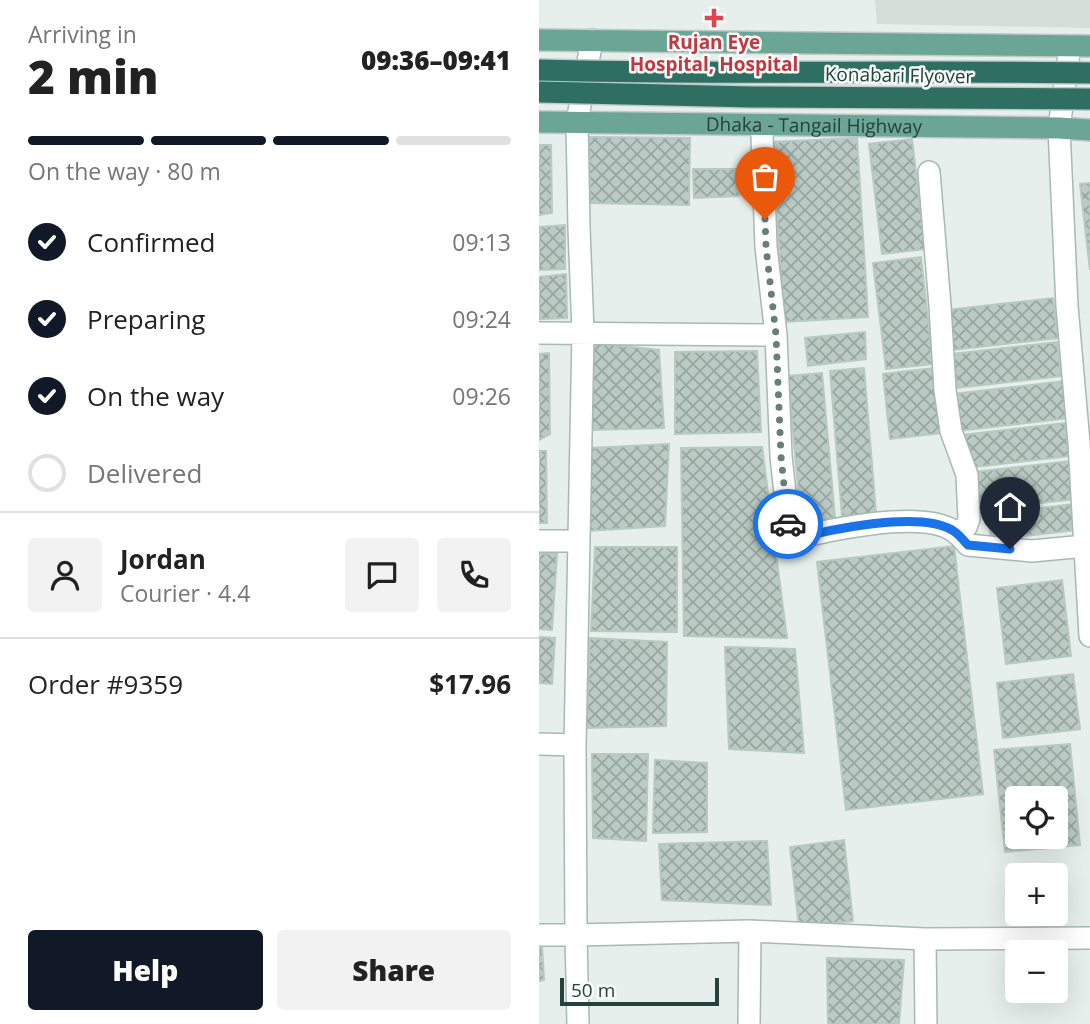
<!DOCTYPE html>
<html lang="en">
<head>
<meta charset="utf-8">
<style>
  :root { --surface:#fff; --page:#f2f2f2; --text:#222; --muted:#767676; --line:#e0e0e0; --accent:#111827 }
  body { margin:0; font-family:"Open Sans",sans-serif; background:var(--page); color:var(--text); height:100vh; display:flex; flex-direction:column; font-size:26px; white-space:nowrap }
  * { box-sizing:border-box; margin:0 }
  p { font-size:23px; color:var(--muted) }
  .icon { flex:none; width:38px; height:38px; fill:none; stroke:currentColor; stroke-width:2; stroke-linecap:round; stroke-linejoin:round }
  .map { position:relative; flex:1; overflow:hidden }
  .drawer { display:flex; flex-direction:column; background:var(--surface); width:539px }
  .drawer>* { flex:none }
  .buttons { position:absolute; left:466px; top:786px; display:grid; gap:14px }
  .buttons a { display:grid; place-items:center; width:63px; height:63px; border-radius:7px; background:var(--surface); box-shadow:0 7px 28px #0002; font-size:35px }
  .scale { position:absolute; left:21px; bottom:18px; width:159px; box-sizing:border-box; padding-left:7px; border:4px solid #24423a; border-top:0; font-size:19px; line-height:24px; white-space:nowrap; color:#24423a; -webkit-text-stroke:5px #f7fbf9; paint-order:stroke }
  .pin { position:absolute; display:grid; place-items:center; width:60px; height:60px; color:#fff; margin:-72px -30px; border-radius:50% 50% 50% 0; rotate:-45deg; box-shadow:0 0 7px #0007 }
  .pin .icon { rotate:45deg }
  .courier { position:absolute; display:grid; place-items:center; width:70px; height:70px; margin:-35px; border:5px solid #1a73e8; border-radius:50%; background:#fff; color:#222; box-shadow:0 2px 9px #0007 }
  .summary em { font-style:normal; font-weight:800 }
  .summary div { display:flex; flex-direction:column-reverse }
  .summary { display:flex; align-items:center; justify-content:space-between; height:119px; padding:0 28px }
  h1 { font-size:46px; font-weight:800; line-height:52px }
  .bar { display:grid; grid-template-columns:repeat(4,1fr); gap:10px 7px; align-content:center; height:84px; padding:0 28px }
  .bar i { height:9px; border-radius:5px; background:var(--line) }
  .bar .current { background:var(--accent) }
  .bar p { grid-column:span 4 }
  .line { display:flex; align-items:center; gap:18px; padding:0 28px; border-top:2px solid var(--line) }
  .line div { flex:1 }
  .round { display:grid; place-items:center; flex:none; width:74px; height:74px; border-radius:7px; background:var(--page) }
  ol { padding:0 28px; list-style:none }
  li { display:flex; align-items:center; gap:21px; height:77px }
  li p { margin-inline-start:auto }
  li .icon { padding:7px; border-radius:50%; background:var(--accent); color:#fff; stroke-width:4 }
  li:last-child { color:var(--muted) }
  li i { width:38px; height:38px; border:4px solid var(--line); border-radius:50% }
  .button { display:flex; gap:14px; margin-top:auto; padding:14px 28px }
  .button a { flex:1; height:80px; border-radius:7px; background:var(--accent); color:#fff; font-size:28px; font-weight:800; line-height:80px; text-align:center }
  .button a+a { background:var(--page); color:var(--text) }
  main { display:flex; flex:1; min-height:0 }
  .map>svg:first-child { display:block }
</style>
</head>
<body>
<main>
<section class="drawer">
<div class="summary"><div><h1>2 min</h1><p>Arriving in</p></div><em>09:36–09:41</em></div>
<div class="bar"><i class="current"></i><i class="current"></i><i class="current"></i><i></i><p>On the way · 80 m</p></div>
<ol>
<li><svg class="icon" aria-label="check" viewBox="0 0 24 24"><path d="M5 12l5 5 9-10"/></svg>Confirmed<p>09:13</p></li>
<li><svg class="icon" aria-label="check" viewBox="0 0 24 24"><path d="M5 12l5 5 9-10"/></svg>Preparing<p>09:24</p></li>
<li><svg class="icon" aria-label="check" viewBox="0 0 24 24"><path d="M5 12l5 5 9-10"/></svg>On the way<p>09:26</p></li>
<li><i></i>Delivered</li>
</ol>
<div class="line" style="height:126px"><a class="round"><svg class="icon" aria-label="person" viewBox="0 0 24 24"><circle cx="12" cy="8" r="4"/><path d="M4 21q1-7 8-7t8 7"/></svg></a><div><b>Jordan</b><p>Courier · 4.4</p></div><a class="round"><svg class="icon" aria-label="chat" viewBox="0 0 24 24"><path d="M4 5h16v11H9l-5 4z"/></svg></a><a class="round"><svg class="icon" aria-label="phone" viewBox="0 0 24 24"><path d="M5 4h4l2 5-3 2q2 4 5 5l2-3 5 2v4C11 20 4 13 5 4z"/></svg></a></div>
<div class="line" style="height:91px"><div>Order #9359</div><b>$17.96</b></div>
<div class="button"><a>Help</a><a>Share</a></div>
</section>
<div class="map">
<svg width="551" height="1024" viewBox="0 0 551 1024">
  <defs>
    <pattern id="building-cross-hatch" width="8" height="8" patternUnits="userSpaceOnUse" patternTransform="scale(1.75)"><rect width="8" height="8" fill="#bbcac4"/><path d="M0 0l8 8M0 8l8-8" fill="none" stroke="#98a6a0"/></pattern>
  </defs>
  <rect width="100%" height="100%" fill="#e6efeb"/>
  <path fill="#d4dfda" d="M336,0H551V28L338,24Z"/>
  <path fill="url(#building-cross-hatch)" stroke="#b8c9c2" stroke-width="2" fill-rule="evenodd" d="M50,137L151,138L150,205L51,203Z
    M318,138L329,317L245,322L233,142Z
    M373,139L386,249L343,254L330,144Z
    M0,145H12L13,213L0,215Z
    M154,169H197L200,196L155,198Z
    M551,183V270L541,184Z
    M26,225V269L0,270V227Z
    M382,257L394,364L347,369L334,263Z
    M27,274L28,318L0,319V277Z
    M514,298L519,338L414,350L409,310Z
    M326,332L327,359L269,366L266,338Z
    M518,342L522,376L418,388L414,354Z
    M55,343L120,350L125,428L51,430Z
    M218,351L222,432L136,434V352Z
    M10,353L11,434L0,440V354Z
    M325,368L337,513L303,516L291,371Z
    M395,368L403,433L351,439L344,374Z
    M283,373L296,518L262,521L249,376Z
    M525,381L529,418L419,431L415,394Z
    M526,423L530,456L428,468L424,435Z
    M130,444L126,526L48,531L51,448Z
    M223,447L248,638L145,636L142,448Z
    M0,451H7L8,523H0Z
    M531,461L536,499L441,510L436,472Z
    M534,504L537,530L452,540L449,514Z
    M415,546L444,794L307,810L278,562Z
    M56,547H138V632L52,631Z
    M0,553L18,554L13,630L0,629Z
    M523,580L532,656L467,664L458,588Z
    M0,637L16,638L13,684L0,683Z
    M51,638L128,642L127,726L47,728Z
    M186,647L256,649L265,753L190,749Z
    M534,674L541,729L464,738L458,683Z
    M531,744L541,845L466,852L455,750ZM478,798H516V836H478Z
    M53,754H109L107,841L54,838Z
    M116,760L168,763V832L114,833Z
    M305,840L314,921L260,927L251,847Z
    M228,841L232,905L123,900L120,844Z
    M0,945H3L5,980L0,981Z
    M288,958L365,960L360,1024H289Z"/>
  <g fill="none" stroke-linecap="round" stroke-linejoin="round">
    <defs>
      <path id="minor" d="M53,40L38,122L40,228L44,332L36,745L37,935L211,931L386,939L551,938
        M531,46L520,128L528,306L540,443L551,636
        M223,136L227,247L237,335L242,456L251,540C288,530 380,510 413,530C419,533 424,540 429,545L493,551L546,546
        M390,172L401,306L406,390L412,431L428,475L430,519L427,527L417,533
        M0,333L237,335
        M0,541H40
        M0,744L36,745
        M0,935H37L39,1024
        M386,939L387,1024
        M210,1024L211,931"/>
      <g id="major">
        <path d="M0,40L551,46"/>
        <path id="s1" d="M0,122L520,128L551,130"/>
      </g>
    </defs>
    <use href="#minor" stroke="#a8b8b2" stroke-width="24"/>
    <use href="#major" stroke="#c2cac8" stroke-width="24"/>
    <use href="#minor" stroke="#fff" stroke-width="21"/>
    <use href="#major" stroke="#6aa596" stroke-width="21"/>
    <defs>
      <path id="highway-bridge" d="M0,70C184,75 367,70 551,73
        M0,92L213,97L551,99"/>
    </defs>
    <use href="#highway-bridge" stroke="#c2cac8" stroke-width="24" stroke-linecap="butt"/>
    <use href="#highway-bridge" stroke="#2f6f62" stroke-width="21"/>
  </g>
  <g fill="none" stroke-linecap="round" stroke-linejoin="round">
    <path stroke="#687f78" stroke-width="7" stroke-dasharray="0 12.6" d="M226,219L227,247L237,335L242,456L249,524"/>
    <path stroke="#1a73e8" stroke-width="9" d="M249,524L251,540C289,530 379,510 413,530C419,533 424,540 429,545L471,549"/>
  </g>
  <path fill="#e0444e" stroke="#f7fbf9" stroke-width="2.5" d="M171.5 7.5h7v7h7v7h-7v7h-7v-7h-7v-7h7z"/>
  <g text-anchor="middle" dominant-baseline="central" stroke-width="5" stroke-linejoin="round" paint-order="stroke">
    <g font-size="19" font-weight="bold" fill="#be3a42" stroke="#f7fbf9">
      <text x="175" y="42">Rujan Eye<tspan x="175" dy="22">Hospital, Hospital</tspan></text>
    </g>
    <g font-size="19" fill="#24423a" stroke="#f7fbf9">
      <text transform="translate(360 75) rotate(1)">Konabari Flyover</text>
      <text stroke="none"><textPath href="#s1" startOffset="275">Dhaka - Tangail Highway</textPath></text>
    </g>
  </g>
</svg>
<div class="buttons">
<a><svg class="icon" aria-label="locate" viewBox="0 0 24 24"><circle cx="12" cy="12" r="6"/><path d="M12 2v4M12 18v4M2 12h4M18 12h4"/></svg></a>
<a>+</a>
<a>−</a>
</div>
<div class="scale">50 m</div>
<div class="pin" style="left:226px;top:219px;background:#ea580c"><svg class="icon" aria-label="bag" viewBox="0 0 24 24"><path d="M5 8h14l-1 12H6zM9 8a3 3 0 0 1 6 0"/></svg></div>
<div class="pin" style="left:471px;top:549px;background:#1f2937"><svg class="icon" aria-label="home" viewBox="0 0 24 24"><path d="M3 11l9-7 9 7M6 9v11h12V9"/></svg></div>
<div class="courier" style="left:249px;top:524px"><svg class="icon" aria-label="car" viewBox="0 0 24 24"><path d="M5 17H2v-5l4-1 3-4h7l3 4 3 1v5h-3M9 17h6M6 11h13"/><circle cx="7" cy="17" r="2"/><circle cx="17" cy="17" r="2"/></svg></div>
</div>
</main>
</body>
</html>
